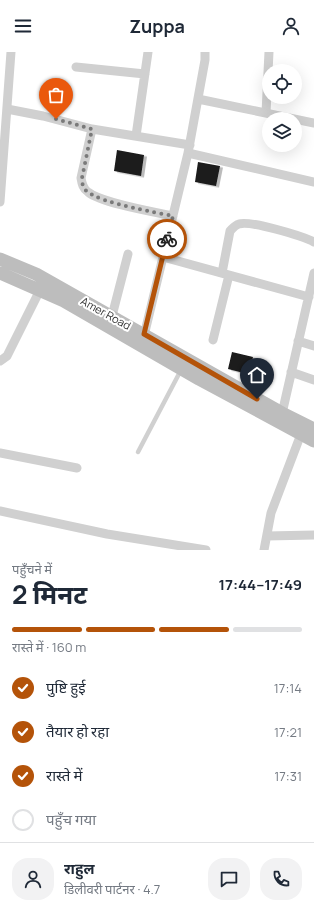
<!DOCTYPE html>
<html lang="hi">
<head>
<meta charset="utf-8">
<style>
  :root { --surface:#fff; --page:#f2f2f3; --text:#1f2937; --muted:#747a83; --line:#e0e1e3; --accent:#b45309 }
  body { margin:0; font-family:Manrope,"Noto Sans Devanagari",sans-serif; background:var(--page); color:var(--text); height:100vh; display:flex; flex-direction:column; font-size:15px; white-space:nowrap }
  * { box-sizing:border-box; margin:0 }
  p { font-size:13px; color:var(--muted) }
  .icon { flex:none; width:22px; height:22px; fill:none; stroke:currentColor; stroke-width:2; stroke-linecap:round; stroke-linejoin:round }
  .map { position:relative; height:498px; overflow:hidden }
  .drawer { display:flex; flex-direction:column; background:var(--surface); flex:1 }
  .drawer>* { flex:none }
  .fabs { position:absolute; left:262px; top:12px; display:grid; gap:8px }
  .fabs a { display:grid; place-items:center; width:40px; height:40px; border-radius:50%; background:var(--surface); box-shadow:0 4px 16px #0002; font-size:20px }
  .pin { position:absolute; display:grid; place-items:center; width:34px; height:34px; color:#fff; margin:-41px -17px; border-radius:50% 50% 50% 0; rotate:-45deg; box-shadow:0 0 4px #0007 }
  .pin .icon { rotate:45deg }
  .courier { position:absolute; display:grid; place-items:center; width:40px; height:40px; margin:-20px; border:3px solid #b45309; border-radius:50%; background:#fff; color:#222; box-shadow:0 1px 5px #0007 }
  .overview em { font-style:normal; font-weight:700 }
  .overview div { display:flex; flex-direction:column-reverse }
  .overview { display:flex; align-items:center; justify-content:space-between; height:68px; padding:0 12px }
  h1 { font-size:26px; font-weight:700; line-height:30px }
  .bar { display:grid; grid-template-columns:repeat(4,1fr); gap:6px 4px; align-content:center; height:48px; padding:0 12px }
  .bar i { height:5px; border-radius:3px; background:var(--line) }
  .bar .active { background:var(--accent) }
  .bar p { grid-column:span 4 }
  .line { display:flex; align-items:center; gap:10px; padding:0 12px; border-top:1px solid var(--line) }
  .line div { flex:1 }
  .round { display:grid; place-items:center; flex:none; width:42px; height:42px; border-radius:16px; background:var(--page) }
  ol { padding:0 12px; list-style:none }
  li { display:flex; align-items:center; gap:12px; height:44px }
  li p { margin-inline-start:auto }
  li .icon { padding:4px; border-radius:50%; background:var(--accent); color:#fff; stroke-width:4 }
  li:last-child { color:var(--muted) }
  li i { width:22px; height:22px; border:2px solid var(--line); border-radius:50% }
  header { display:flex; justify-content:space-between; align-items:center; height:52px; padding:0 12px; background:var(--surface); font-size:18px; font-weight:700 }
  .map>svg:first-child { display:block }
</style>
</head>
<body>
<header><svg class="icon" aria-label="menu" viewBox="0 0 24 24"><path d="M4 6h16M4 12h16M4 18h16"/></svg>Zuppa<svg class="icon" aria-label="person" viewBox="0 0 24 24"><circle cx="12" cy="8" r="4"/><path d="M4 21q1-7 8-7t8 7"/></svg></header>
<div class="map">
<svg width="314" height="498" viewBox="0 0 314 498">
  <defs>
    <filter id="shadow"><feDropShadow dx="3" dy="1.5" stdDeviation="0" flood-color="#0004"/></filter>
  </defs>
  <rect width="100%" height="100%" fill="#fff"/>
  <path fill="#1a1a1a" filter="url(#shadow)" d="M117,98L144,103L141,124L114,119Z
    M198,110L220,114L216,134L195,130Z
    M232,300L253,305L248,322L228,317Z"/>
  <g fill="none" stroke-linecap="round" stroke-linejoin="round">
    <path stroke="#d0d0d0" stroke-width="4.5" d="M138,400L181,318"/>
    <path stroke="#d0d0d0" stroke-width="9" d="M76,15L145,22
      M198,47L314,71
      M7,57L43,64L92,77
      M266,61L269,0
      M136,84L148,0
      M188,101L314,130
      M0,150L11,0
      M173,164C154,160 101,151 88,140C83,137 82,132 81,126L92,77L190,93
      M163,205L309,245
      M222,221L230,179C233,176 235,173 239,172C249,168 303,184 314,190
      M112,264L128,202
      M143,288L188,101L205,8V0
      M213,288L229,223
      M298,289L314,294
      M0,309L7,304L40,238
      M291,320L314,328
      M281,366L314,221
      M0,401L77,416
      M0,459L107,482L206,498
      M267,484L314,483
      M264,498L271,461L301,382"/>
    <path stroke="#bdbdbd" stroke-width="13" d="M0,207L36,222L282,361L314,377
      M0,221L64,249L199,327L314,389"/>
  </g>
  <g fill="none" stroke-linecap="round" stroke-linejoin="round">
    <path stroke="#7a7a7a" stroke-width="4" stroke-dasharray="0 7.2" d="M56,67L92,77L82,126C82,132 83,137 88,140C101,151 154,160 173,164L167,187"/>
    <path stroke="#b45309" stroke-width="5" d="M167,187L144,282L257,347"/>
  </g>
  <g text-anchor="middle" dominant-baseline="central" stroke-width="4" stroke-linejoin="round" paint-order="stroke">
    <g font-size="11" fill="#333" stroke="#fff">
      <text transform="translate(106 261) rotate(29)">Amer Road</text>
    </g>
  </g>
</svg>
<div class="fabs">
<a><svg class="icon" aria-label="locate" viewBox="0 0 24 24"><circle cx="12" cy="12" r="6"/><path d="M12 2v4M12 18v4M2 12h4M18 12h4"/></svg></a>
<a><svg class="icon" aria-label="layers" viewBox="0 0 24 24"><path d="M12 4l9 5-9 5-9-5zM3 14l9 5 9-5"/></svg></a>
</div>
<div class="pin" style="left:56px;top:67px;background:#ea580c"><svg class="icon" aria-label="bag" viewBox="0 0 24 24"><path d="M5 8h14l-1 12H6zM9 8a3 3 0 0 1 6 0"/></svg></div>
<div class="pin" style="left:257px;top:347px;background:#1f2937"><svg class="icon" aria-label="home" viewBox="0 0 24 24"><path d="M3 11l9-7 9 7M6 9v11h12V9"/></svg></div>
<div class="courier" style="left:167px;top:187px"><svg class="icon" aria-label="bike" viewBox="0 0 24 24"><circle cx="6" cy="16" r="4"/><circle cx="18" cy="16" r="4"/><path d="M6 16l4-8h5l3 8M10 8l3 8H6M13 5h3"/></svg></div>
</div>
<section class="drawer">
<div class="overview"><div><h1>2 मिनट</h1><p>पहुँचने में</p></div><em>17:44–17:49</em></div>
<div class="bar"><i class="active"></i><i class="active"></i><i class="active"></i><i></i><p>रास्ते में · 160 m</p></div>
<ol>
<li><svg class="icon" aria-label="check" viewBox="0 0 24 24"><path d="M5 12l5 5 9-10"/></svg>पुष्टि हुई<p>17:14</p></li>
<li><svg class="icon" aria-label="check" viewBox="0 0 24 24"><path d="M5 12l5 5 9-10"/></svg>तैयार हो रहा<p>17:21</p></li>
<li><svg class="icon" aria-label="check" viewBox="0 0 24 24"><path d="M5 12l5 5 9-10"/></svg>रास्ते में<p>17:31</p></li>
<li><i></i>पहुँच गया</li>
</ol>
<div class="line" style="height:72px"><a class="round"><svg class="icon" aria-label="person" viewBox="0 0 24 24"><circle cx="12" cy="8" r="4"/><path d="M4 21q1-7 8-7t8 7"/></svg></a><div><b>राहुल</b><p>डिलीवरी पार्टनर · 4.7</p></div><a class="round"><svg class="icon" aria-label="chat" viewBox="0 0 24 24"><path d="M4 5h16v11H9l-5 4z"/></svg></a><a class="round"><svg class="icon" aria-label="phone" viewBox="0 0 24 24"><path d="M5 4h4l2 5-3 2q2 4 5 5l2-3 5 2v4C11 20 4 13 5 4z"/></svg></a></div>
</section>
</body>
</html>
